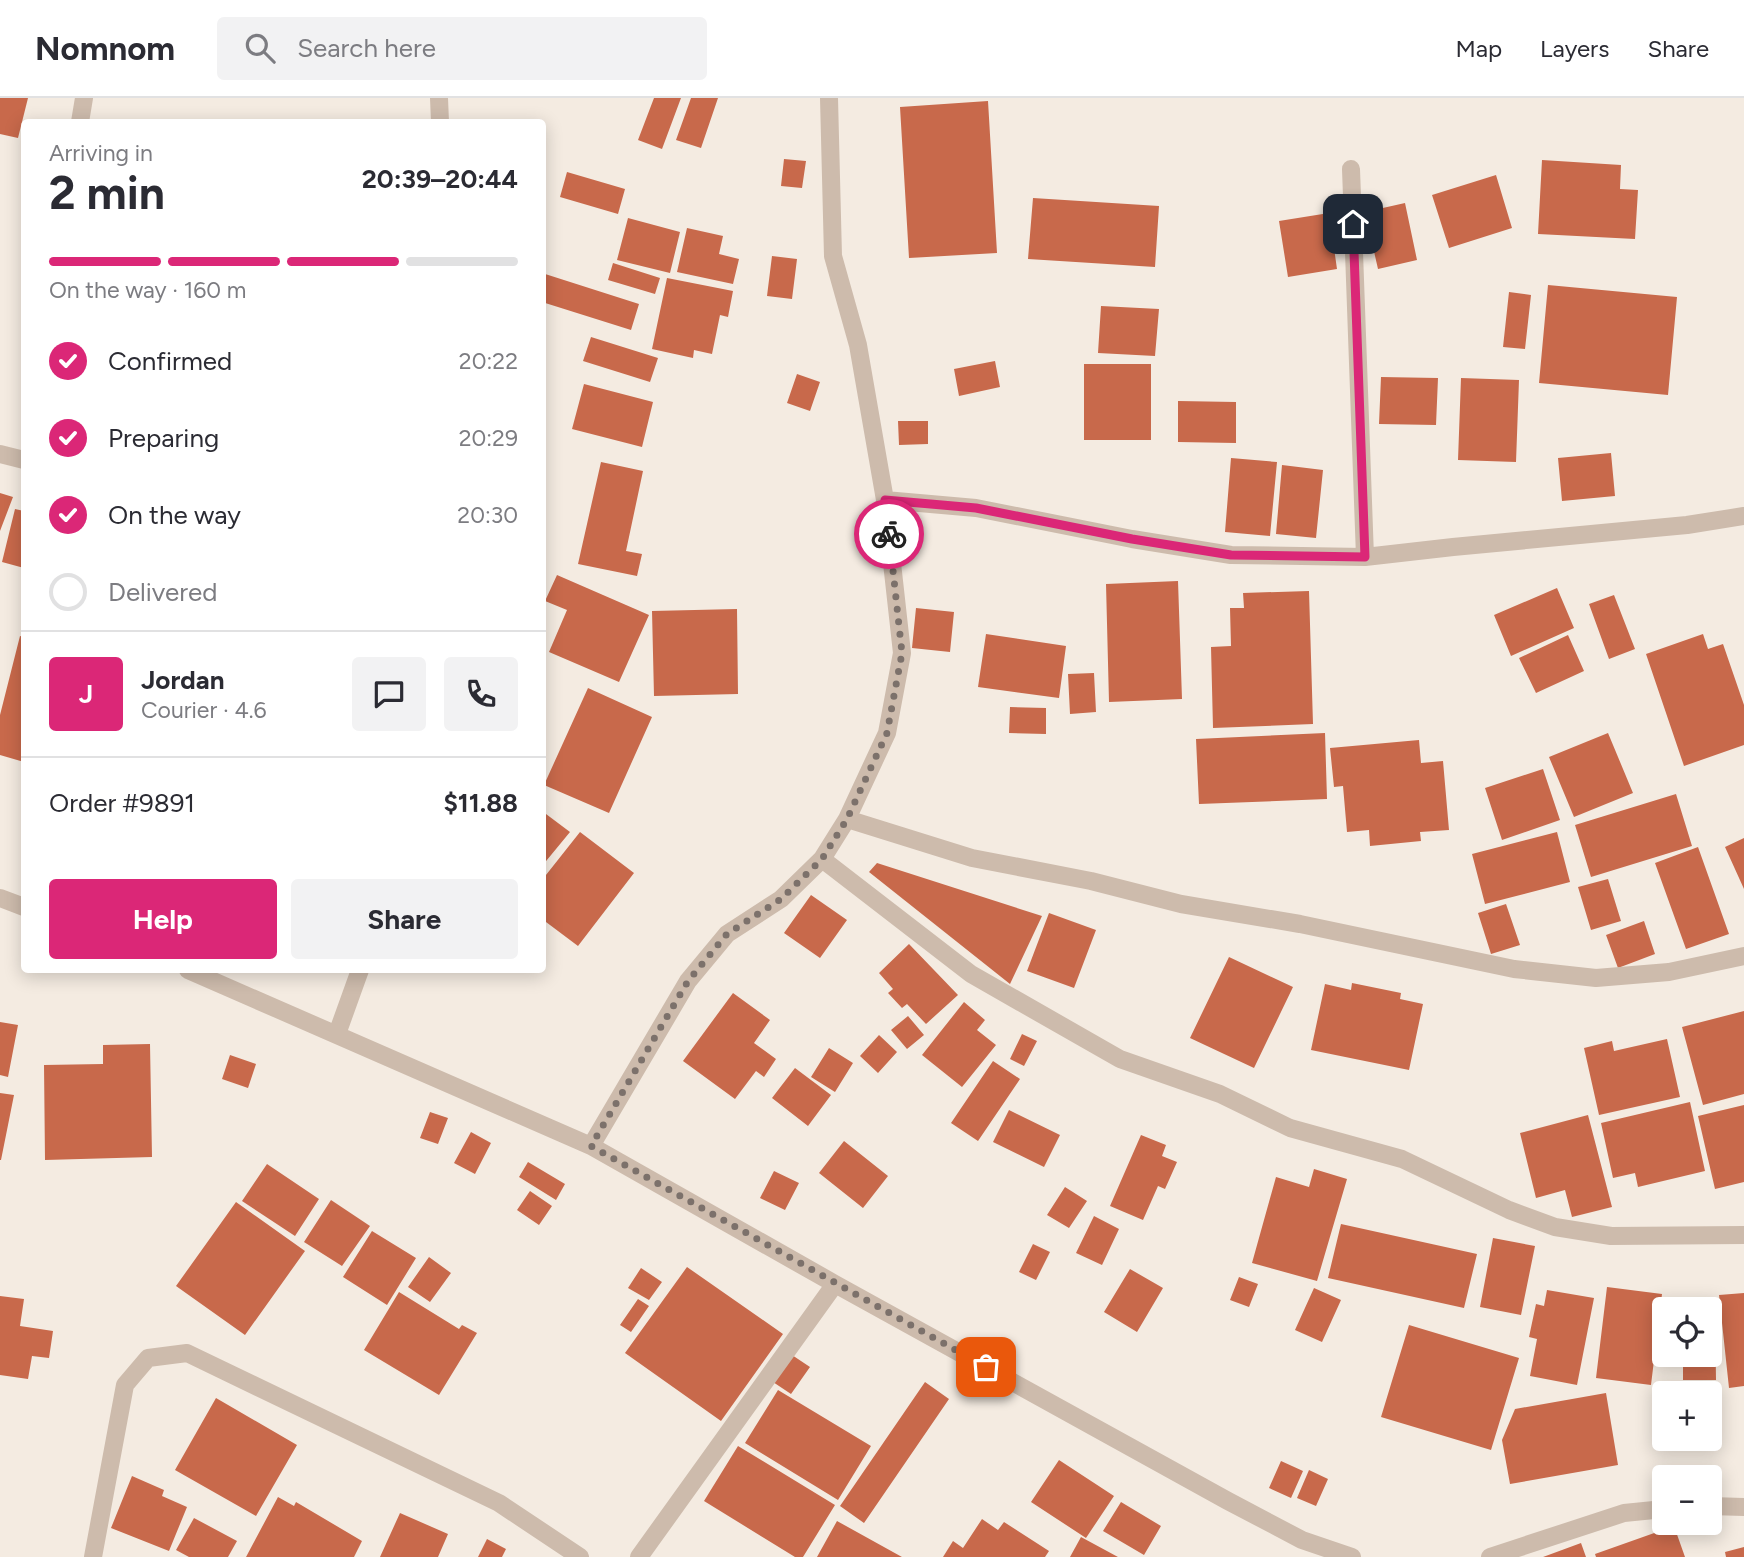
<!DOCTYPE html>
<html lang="en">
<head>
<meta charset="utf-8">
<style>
  :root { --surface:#fff; --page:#f2f2f3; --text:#2b2b33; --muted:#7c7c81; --line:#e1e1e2; --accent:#db2777 }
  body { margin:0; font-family:Figtree,sans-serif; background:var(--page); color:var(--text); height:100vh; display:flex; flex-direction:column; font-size:26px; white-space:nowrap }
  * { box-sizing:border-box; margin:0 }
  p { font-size:23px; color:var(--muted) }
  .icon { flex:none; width:38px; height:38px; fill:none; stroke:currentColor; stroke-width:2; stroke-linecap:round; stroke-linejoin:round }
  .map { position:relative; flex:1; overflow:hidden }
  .details { position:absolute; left:21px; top:21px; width:525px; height:854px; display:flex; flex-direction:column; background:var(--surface); border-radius:7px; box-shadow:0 4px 18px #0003 }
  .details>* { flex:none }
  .fabs { position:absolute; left:1652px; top:1199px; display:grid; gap:14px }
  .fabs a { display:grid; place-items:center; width:70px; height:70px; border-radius:7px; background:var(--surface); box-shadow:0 4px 18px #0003; font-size:35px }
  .pin { position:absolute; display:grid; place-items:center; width:60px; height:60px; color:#fff; margin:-30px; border-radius:14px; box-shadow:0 4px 10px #0006 }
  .courier { position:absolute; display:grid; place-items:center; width:70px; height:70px; margin:-35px; border:5px solid #db2777; border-radius:50%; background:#fff; color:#222; box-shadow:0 2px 9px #0007 }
  .headline em { font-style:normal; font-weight:700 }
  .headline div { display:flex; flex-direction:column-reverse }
  .headline { display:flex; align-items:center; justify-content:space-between; height:119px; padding:0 28px }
  h1 { font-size:46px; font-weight:700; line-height:52px }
  .bar { display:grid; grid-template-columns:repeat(4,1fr); gap:10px 7px; align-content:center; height:84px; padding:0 28px }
  .bar i { height:9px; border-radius:5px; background:var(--line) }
  .bar .active { background:var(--accent) }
  .bar p { grid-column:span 4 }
  .line { display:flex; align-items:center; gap:18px; padding:0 28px; border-top:2px solid var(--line) }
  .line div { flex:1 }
  .round { display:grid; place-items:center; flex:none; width:74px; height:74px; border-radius:7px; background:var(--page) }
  ol { padding:0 28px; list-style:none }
  li { display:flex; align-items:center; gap:21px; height:77px }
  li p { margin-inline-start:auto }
  li .icon { padding:7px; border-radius:50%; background:var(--accent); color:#fff; stroke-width:4 }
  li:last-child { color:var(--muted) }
  li i { width:38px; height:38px; border:4px solid var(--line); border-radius:50% }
  .primary-button { display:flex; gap:14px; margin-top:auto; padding:14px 28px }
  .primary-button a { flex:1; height:80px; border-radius:7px; background:var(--accent); color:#fff; font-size:28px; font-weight:700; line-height:80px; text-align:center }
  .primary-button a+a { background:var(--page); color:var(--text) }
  header { display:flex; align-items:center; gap:42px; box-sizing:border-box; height:98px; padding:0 35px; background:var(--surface); border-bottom:2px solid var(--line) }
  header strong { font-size:33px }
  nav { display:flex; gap:38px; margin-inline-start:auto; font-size:24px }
  .search { width:490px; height:63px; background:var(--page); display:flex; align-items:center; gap:18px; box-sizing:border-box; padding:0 24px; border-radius:7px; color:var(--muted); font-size:26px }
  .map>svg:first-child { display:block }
</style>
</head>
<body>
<header>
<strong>Nomnom</strong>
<div class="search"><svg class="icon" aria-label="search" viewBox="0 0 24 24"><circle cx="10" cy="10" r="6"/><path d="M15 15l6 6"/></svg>Search here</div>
<nav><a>Map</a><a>Layers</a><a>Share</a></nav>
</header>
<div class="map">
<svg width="1744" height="1459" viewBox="0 0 1744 1459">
  <rect width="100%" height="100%" fill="#f4ebe1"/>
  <path fill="#c8694b" d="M0,0H28L18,40L0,36Z
    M654,0H681L662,51L638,42Z
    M691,0H718L701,50L676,42Z
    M988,3L997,155L909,160L900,9Z
    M784,61L806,63L802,90L781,88Z
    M1542,62L1621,67L1620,91L1638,92L1635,141L1538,136Z
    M567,74L625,91L618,116L560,99Z
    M1496,77L1512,130L1449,150L1432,97Z
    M1033,100L1159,108L1155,169L1028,161Z
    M1405,105L1417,162L1378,171L1365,114Z
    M1329,115L1337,171L1288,179L1279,123Z
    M628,120L680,134L670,175L617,162Z
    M687,130L723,138L719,156L739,161L733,186L677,174Z
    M772,158L797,161L792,201L767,198Z
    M613,165L660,180L655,196L608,182Z
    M542,175L639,206L631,232L542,204Z
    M667,180L733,193L728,219L720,217L712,256L694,252L693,260L652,251Z
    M1548,187L1677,199L1668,297L1539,285Z
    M1509,194L1531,197L1525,251L1503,249Z
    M1101,208L1159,211L1155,258L1098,255Z
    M591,239L658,260L650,284L583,263Z
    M995,263L1000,289L959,298L954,271Z
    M1084,266H1151V342H1084Z
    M797,276L820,284L810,313L787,305Z
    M1381,279L1438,280L1436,327L1379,326Z
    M1461,280L1519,282L1516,364L1458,362Z
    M584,286L653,304L642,349L572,331Z
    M1178,303L1236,304V345L1178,344Z
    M898,323H928V346L899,347Z
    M1611,355L1615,398L1562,403L1558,360Z
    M1231,360L1277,364L1270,438L1225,434Z
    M601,364L643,373L626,453L642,456L637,478L578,466Z
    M1282,367L1323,372L1316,440L1276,436Z
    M0,395L13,399L0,433Z
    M15,411L24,413V470L2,464Z
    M557,477L649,517L619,584L549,554L567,512L545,503Z
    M1178,483L1182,601L1109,604L1106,486Z
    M1557,490L1574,530L1511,558L1494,517Z
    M1309,493L1313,626L1213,630L1211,549L1231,548L1230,510H1244L1243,495Z
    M1614,497L1635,551L1609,561L1589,506Z
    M916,510L954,514L950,554L912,550Z
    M737,511L738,596L654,598L652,513Z
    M986,536L1066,548L1059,600L978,589Z
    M1703,536L1708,551L1723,546L1744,607V647L1684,668L1646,556Z
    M1568,537L1584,573L1536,595L1519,560Z
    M20,538L24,539V664L0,657V617Z
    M1094,575L1096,614L1070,616L1068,576Z
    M588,590L652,619L609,715L544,687Z
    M1010,609L1046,610V636L1009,635Z
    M1325,635L1327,701L1199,706L1196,641Z
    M1608,635L1633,695L1574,719L1549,659Z
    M1419,642L1421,665L1443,663L1449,732L1420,734L1421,743L1370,748L1369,732L1347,734L1343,688L1334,689L1330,650Z
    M1543,671L1560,722L1502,742L1485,690Z
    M1676,696L1692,748L1591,779L1575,727Z
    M542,713L570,734L542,768Z
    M580,734L634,775L578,848L542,821V782Z
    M1557,734L1570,784L1485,806L1472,756Z
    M1744,740V791L1725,749Z
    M1698,749L1729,836L1686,851L1655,765Z
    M877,765L1042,818L1010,886L869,774Z
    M1608,781L1621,823L1591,832L1578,789Z
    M811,797L847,822L820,860L784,835Z
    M1506,806L1520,847L1491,856L1478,815Z
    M1049,815L1096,832L1074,890L1027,873Z
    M1644,823L1655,856L1618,870L1606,837Z
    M909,846L958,897L926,926L907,906L902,910L888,895L893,891L879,875Z
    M1229,859L1293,889L1254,970L1190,940Z
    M1352,885L1401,895L1400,901L1423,906L1409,972L1311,952L1325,886L1351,892Z
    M733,895L770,922L754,945L776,961L764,979L756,973L735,1001L683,963Z
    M964,904L985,922L977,932L996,947L962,989L922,957Z
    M1744,913V996L1703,1007L1682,929Z
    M908,918L924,937L907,951L891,932Z
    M0,924L18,927L8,979L0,977Z
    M1022,936L1037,943L1024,968L1010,961Z
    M879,937L897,954L878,975L860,958Z
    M1667,941L1680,999L1599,1017L1584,950L1612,943L1614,953Z
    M150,946L152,1059L45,1062L44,967L103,966V947Z
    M829,950L853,965L835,994L811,979Z
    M230,957L256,966L248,990L222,981Z
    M993,963L1020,981L978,1043L951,1025Z
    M795,970L831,997L808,1028L772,1000Z
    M0,995L14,997L1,1062H0Z
    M1690,1004L1705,1073L1638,1089L1635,1075L1613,1080L1601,1025Z
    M1744,1007V1084L1715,1091L1698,1018Z
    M1009,1012L1060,1037L1044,1069L993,1044Z
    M430,1014L448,1020L438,1046L420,1040Z
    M1588,1017L1612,1109L1572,1119L1565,1092L1536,1100L1520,1035Z
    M471,1034L491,1045L475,1076L454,1065Z
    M1141,1037L1166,1047L1162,1058L1177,1064L1165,1091L1158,1088L1143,1122L1110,1108Z
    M844,1043L888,1078L863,1110L819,1075Z
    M528,1064L565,1086L556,1102L519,1079Z
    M267,1066L319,1101L295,1138L242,1103Z
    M1314,1071L1347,1081L1317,1183L1252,1165L1276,1079L1309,1089Z
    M774,1073L799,1085L785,1112L760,1100Z
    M1065,1089L1087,1103L1069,1130L1047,1117Z
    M530,1093L552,1108L539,1127L517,1112Z
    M331,1102L370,1128L342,1168L304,1144Z
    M236,1104L305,1153L245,1237L176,1188Z
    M1094,1118L1119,1131L1102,1167L1076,1155Z
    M1341,1126L1477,1156L1464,1210L1328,1180Z
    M372,1133L416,1160L387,1207L343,1179Z
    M1493,1140L1535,1148L1521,1217L1480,1209Z
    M1033,1146L1050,1154L1036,1182L1019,1174Z
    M429,1159L451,1175L430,1204L408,1189Z
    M687,1169L783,1236L721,1323L625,1255Z
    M641,1170L662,1184L649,1202L628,1190Z
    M1130,1171L1163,1190L1137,1234L1104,1214Z
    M1239,1179L1258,1186L1249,1209L1230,1202Z
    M1607,1189L1662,1196L1651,1287L1596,1280Z
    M1314,1190L1341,1202L1322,1244L1295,1232Z
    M1547,1192L1594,1200L1577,1287L1530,1278L1537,1241L1529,1239L1536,1206L1544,1208Z
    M399,1194L459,1231L462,1227L477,1235L439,1297L364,1252Z
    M1744,1195V1288L1729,1290L1719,1197Z
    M0,1198L24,1201L20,1228L53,1233L49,1260L32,1258L28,1281L0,1277Z
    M638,1201L649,1208L631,1234L620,1227Z
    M1710,1215H1715L1716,1282H1683V1256H1710Z
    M1409,1227L1519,1260L1491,1352L1381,1319Z
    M792,1257L810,1269L791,1296L773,1284Z
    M925,1284L949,1301L864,1425L840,1408Z
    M778,1292L871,1348L838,1402L745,1345Z
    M1606,1295L1618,1367L1510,1386L1502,1342L1515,1311Z
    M216,1300L297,1347L256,1418L175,1372Z
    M738,1348L835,1407L803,1459H795L704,1403Z
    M1059,1362L1114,1398L1086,1440L1031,1404Z
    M1281,1363L1303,1373L1291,1400L1269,1390Z
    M1309,1372L1328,1381L1316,1408L1297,1400Z
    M132,1378L164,1392L162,1398L187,1409L169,1453L111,1430Z
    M278,1399L294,1408L296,1404L362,1443L354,1459H246Z
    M1121,1404L1161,1428L1144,1457L1103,1433Z
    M400,1415L448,1436L438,1459H380Z
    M194,1420L237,1443L228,1459H189L176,1452Z
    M982,1421L998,1432L1004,1424L1049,1453L1045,1459H943L953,1443L963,1450Z
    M837,1423L902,1459H817Z
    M1674,1428L1685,1459H1596L1595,1456Z
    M1081,1439L1118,1459H1070Z
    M487,1441L506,1451L502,1459H478Z
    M1581,1445L1586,1459H1543Z
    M1744,1449V1459H1726L1725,1454Z"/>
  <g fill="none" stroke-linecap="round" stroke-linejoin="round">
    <path stroke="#cdbbac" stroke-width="18" d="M439,0L440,24
      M80,24L84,0
      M1351,71L1365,459
      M0,356L24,362
      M885,402L976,410L1132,441L1231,457L1365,459L1453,449L1687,427L1744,418
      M847,721L972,760L1091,783L1181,806L1300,826L1514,871L1596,880L1669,874L1744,858
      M822,761L971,876L1120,961L1220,996L1290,1030L1402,1061L1509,1112L1555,1129L1611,1138L1744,1137
      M0,800L24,809
      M188,872L591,1048L835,1186L1228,1403L1302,1442L1352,1459
      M337,936L360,872
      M591,1048L688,883L727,836L781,801L822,761L847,721L887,635L902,555L885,402L858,247L833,158L829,0
      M1710,1408L1744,1409
      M93,1459L125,1287L148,1260L187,1255L499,1405L580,1459
      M639,1459L835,1186
      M1490,1459L1624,1415L1664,1411"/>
  </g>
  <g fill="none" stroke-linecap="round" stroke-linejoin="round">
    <path stroke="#7c716b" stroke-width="7" stroke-dasharray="0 12.6" d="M889,436L902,555L887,635L847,721L822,761L781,801L727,836L688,883L591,1048L986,1269"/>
    <path stroke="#db2777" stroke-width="9" d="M889,436L885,402L976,410L1132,441L1231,457L1365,459L1353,126"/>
  </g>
</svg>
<div class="fabs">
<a><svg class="icon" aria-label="locate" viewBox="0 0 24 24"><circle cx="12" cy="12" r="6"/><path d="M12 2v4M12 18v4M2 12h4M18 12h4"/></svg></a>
<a>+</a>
<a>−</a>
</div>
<div class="pin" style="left:986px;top:1269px;background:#ea580c"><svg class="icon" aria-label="bag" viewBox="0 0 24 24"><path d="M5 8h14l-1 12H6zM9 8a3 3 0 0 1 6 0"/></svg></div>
<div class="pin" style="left:1353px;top:126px;background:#1f2937"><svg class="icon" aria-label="home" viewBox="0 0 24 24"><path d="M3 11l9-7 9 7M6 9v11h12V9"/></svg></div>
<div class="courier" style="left:889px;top:436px"><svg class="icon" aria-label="bike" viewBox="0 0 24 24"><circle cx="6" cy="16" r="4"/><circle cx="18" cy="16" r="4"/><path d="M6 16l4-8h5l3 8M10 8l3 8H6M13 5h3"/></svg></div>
<section class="details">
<div class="headline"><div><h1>2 min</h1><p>Arriving in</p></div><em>20:39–20:44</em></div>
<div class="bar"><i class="active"></i><i class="active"></i><i class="active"></i><i></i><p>On the way · 160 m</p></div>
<ol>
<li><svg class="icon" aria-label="check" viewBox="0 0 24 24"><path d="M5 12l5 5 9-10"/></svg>Confirmed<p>20:22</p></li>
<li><svg class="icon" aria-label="check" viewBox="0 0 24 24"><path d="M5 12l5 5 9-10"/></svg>Preparing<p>20:29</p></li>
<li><svg class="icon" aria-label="check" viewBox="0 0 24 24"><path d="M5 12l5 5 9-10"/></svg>On the way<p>20:30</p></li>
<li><i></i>Delivered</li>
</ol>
<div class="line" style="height:126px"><b class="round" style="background:var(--accent);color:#fff">J</b><div><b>Jordan</b><p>Courier · 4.6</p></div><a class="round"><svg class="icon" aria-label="chat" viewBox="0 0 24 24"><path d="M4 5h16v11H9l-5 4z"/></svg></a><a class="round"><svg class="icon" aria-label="phone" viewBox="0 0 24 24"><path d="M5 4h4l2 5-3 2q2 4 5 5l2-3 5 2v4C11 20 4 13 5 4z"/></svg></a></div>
<div class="line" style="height:91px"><div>Order #9891</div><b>$11.88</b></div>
<div class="primary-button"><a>Help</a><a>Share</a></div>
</section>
</div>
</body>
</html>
